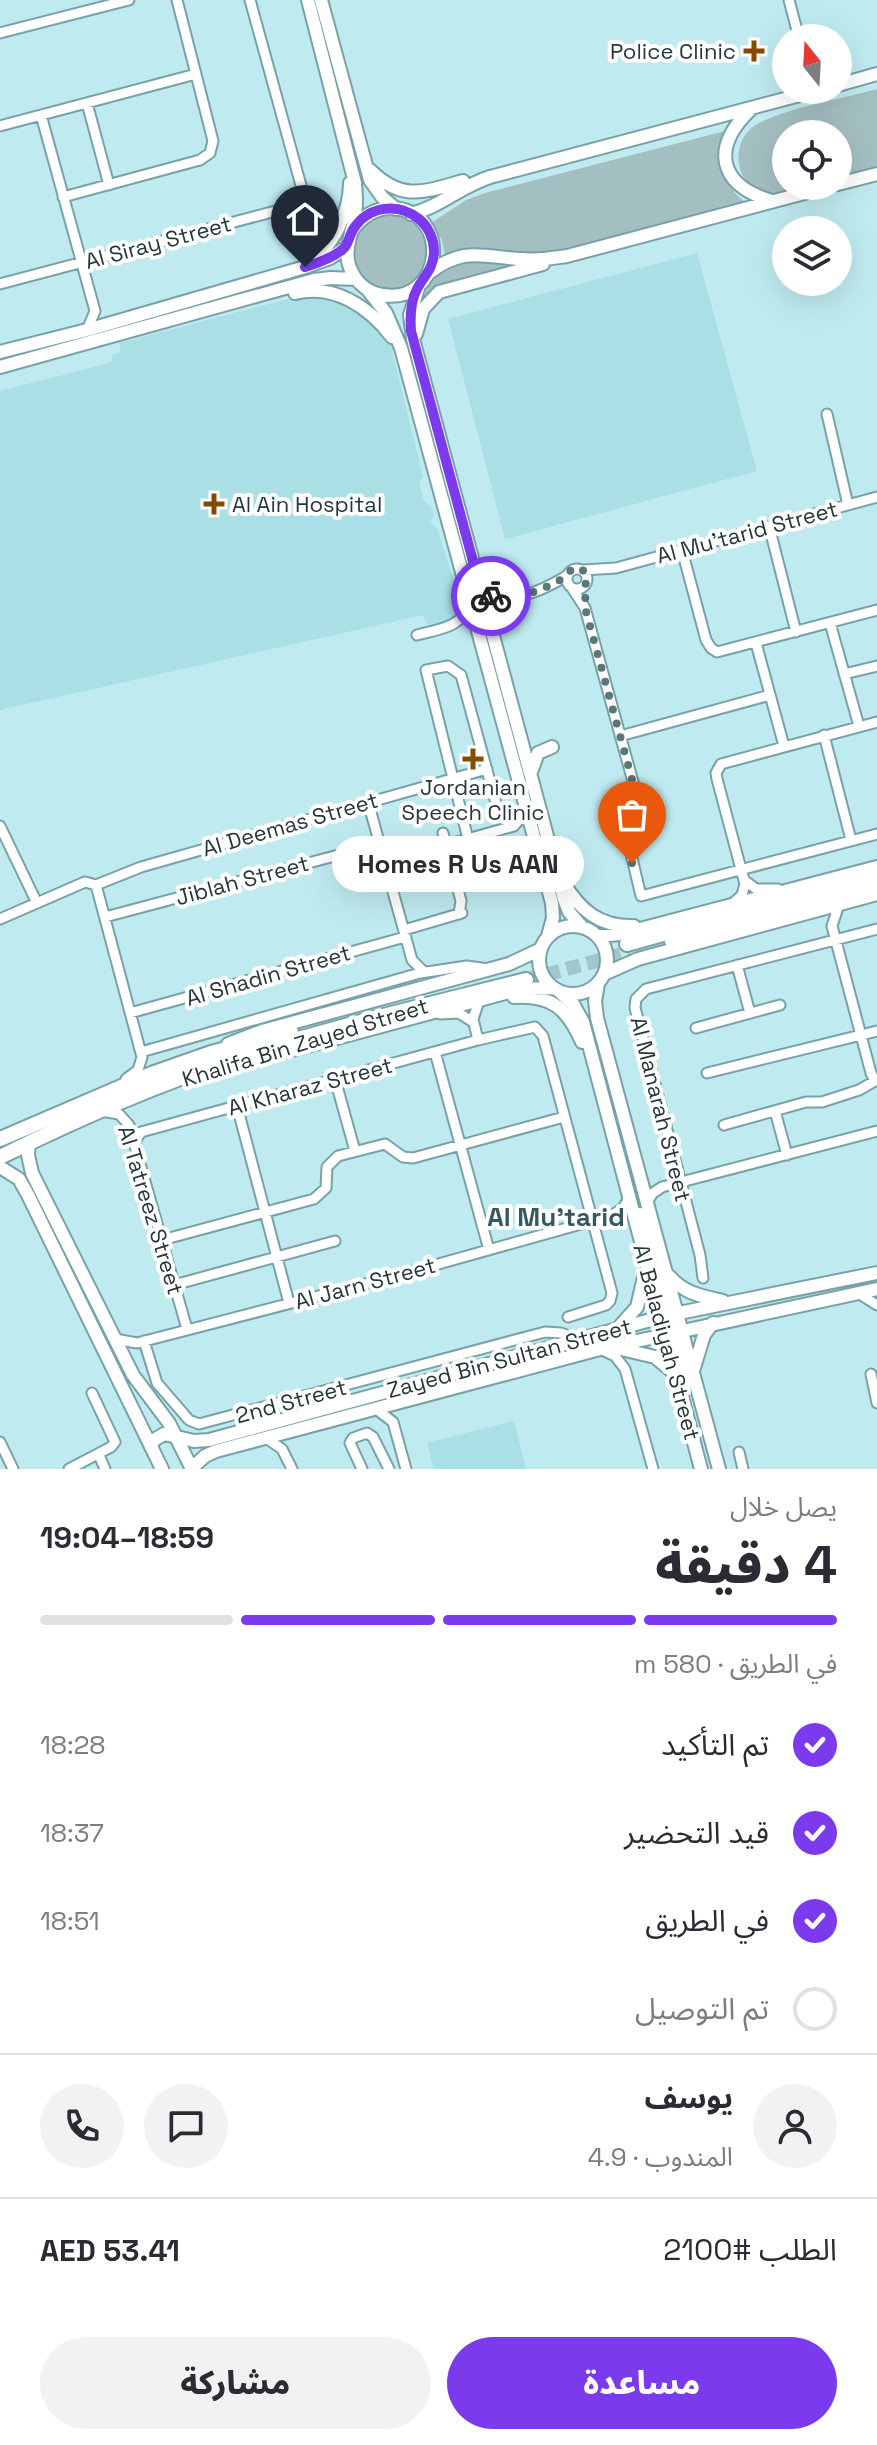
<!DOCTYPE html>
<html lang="ar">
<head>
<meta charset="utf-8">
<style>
  :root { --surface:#fff; --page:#f2f2f3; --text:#2b2b33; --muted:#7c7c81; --line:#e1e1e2; --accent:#7c3aed }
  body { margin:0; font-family:"Space Grotesk","Noto Sans Arabic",sans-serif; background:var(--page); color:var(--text); direction:rtl; height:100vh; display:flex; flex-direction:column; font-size:30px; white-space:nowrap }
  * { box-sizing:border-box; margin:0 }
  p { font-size:26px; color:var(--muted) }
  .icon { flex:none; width:44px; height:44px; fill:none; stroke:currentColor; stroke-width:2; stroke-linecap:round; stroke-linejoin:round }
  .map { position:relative; height:1469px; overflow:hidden; direction:ltr }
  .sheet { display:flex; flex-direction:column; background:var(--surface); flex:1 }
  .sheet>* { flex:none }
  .needle { width:52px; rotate:342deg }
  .tools { position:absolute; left:772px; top:24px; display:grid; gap:16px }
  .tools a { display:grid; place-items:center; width:80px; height:80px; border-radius:50%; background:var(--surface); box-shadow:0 8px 32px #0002; font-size:40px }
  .pin { position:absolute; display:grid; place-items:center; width:68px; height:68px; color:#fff; margin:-82px -34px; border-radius:50% 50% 50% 0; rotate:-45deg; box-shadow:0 0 8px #0007 }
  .pin .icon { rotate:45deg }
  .courier { position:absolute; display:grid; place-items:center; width:80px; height:80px; margin:-40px; border:6px solid #7c3aed; border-radius:50%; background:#fff; color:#222; box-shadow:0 2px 10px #0007 }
  .bubble { position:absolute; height:56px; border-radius:28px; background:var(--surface); box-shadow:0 8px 32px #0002; font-size:26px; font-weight:800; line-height:56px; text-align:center; direction:rtl }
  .head em { font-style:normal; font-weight:800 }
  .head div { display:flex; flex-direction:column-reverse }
  .head { display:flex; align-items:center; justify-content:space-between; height:136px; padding:0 40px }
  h1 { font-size:52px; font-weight:800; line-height:60px }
  .bar { display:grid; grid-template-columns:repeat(4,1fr); gap:12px 8px; align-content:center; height:96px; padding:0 40px }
  .bar i { height:10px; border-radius:6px; background:var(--line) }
  .bar .current { background:var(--accent) }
  .bar p { grid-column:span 4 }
  .line { display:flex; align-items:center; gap:20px; padding:0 40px; border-top:2px solid var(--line) }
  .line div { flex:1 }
  .round { display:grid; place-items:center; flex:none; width:84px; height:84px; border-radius:42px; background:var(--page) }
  ol { padding:0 40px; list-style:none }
  li { display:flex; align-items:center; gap:24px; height:88px }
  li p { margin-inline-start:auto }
  li .icon { padding:8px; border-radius:50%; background:var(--accent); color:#fff; stroke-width:4 }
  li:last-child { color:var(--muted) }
  li i { width:44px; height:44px; border:4px solid var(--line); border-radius:50% }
  .cta { display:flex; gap:16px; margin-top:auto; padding:16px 40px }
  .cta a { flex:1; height:92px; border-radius:48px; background:var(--accent); color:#fff; font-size:32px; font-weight:800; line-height:92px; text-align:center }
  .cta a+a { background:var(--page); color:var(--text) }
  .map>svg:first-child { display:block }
</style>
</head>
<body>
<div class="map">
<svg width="877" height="1469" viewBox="0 0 877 1469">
  <rect width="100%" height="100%" fill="#bfebf0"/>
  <path fill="#aadfe5" d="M697,253L757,471L505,539L448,319Z
    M303,295H321L345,303L366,318L385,335L391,346L423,476L419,483L424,501L431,507L434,516L430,523L437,528L460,600L461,612L456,618L428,625L423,615L0,710V391L109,363L113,359L112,355L121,352L119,343Z
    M514,1421L526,1469H434L427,1443Z"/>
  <path fill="#a4bfc2" d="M877,89V174L838,184V134H786V186H828C814,188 779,199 767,196C737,188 728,146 753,127C773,111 849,97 877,89Z
    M729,130C726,162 718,184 749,205L553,258L446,262L442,240L431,223L466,200L485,193Z
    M352 252a37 37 0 1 1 74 0a37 37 0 1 1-74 0Z
    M486,260L511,265C480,274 443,277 420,302C436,270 451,261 486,260Z"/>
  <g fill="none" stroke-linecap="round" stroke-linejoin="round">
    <path stroke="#a0c7cb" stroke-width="14" stroke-dasharray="14 7" stroke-linecap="butt" d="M526,980L630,952"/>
    <defs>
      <path id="minor" d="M789,0L799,38
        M0,33L129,0
        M87,103L109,185
        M41,115L95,311L87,330
        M0,126L196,74
        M63,197L200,160L210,153L213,141L177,0
        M0,284L287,208L299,201L302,189L250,0
        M827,414L848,505
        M769,526L796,632
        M682,550L706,640L711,648L717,652L877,610
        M567 579a10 10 0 1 1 20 0a10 10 0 1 1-20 0Z
        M583,570L616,568L877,497
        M480,587C503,610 544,590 568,575
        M572,588L585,608L640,807V824L631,854L641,896L877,834
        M489,622L496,607L503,599
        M830,623L859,726
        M417,635C439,629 462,628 470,603
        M756,643L784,746
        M844,674L877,666
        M824,735L851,840
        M620,736L770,695
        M368,802L412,960L424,972
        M0,826L36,901
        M443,833L461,901L459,914
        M468,839L426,670L448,666L461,675L500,818
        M446,845L514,826L527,810
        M744,880L756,889H778
        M96,885L141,867L487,769
        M733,903L742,895L745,884L717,779L716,773L721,764L877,722
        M839,904L832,926L871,1073L875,1081
        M105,917L380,844
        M0,919L85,882L96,885L142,1057L138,1070L126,1079
        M404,930L462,913
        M737,965L750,1013
        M130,1013L405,937
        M440,1014L459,1013L473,1022
        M696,1028L780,1005
        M478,1040L473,1019L479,1001
        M141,1052L420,973L467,966L488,969
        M435,1052L489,1250
        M707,1073L877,1031
        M335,1079L355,1151
        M237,1106L289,1303
        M101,1111L119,1114L129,1125L187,1329
        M775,1111L787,1155
        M724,1125L806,1102H822L859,1090L875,1081
        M134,1143L141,1132L478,1040L535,1027L543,1036L612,1293L610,1301L606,1305L568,1317
        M647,1202L653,1193L662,1187L877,1131
        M162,1240L314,1199L326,1188L327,1167L338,1156L385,1144L403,1157L413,1158L564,1117
        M703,1278L700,1255L635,1008L636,999L646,989L877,929
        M174,1285L335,1241
        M858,1293L877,1305
        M115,1339L137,1343L392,1277L613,1215L624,1207L628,1199
        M144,1341L157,1383L189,1420L199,1424L545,1332L561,1333L577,1339
        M600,1349L615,1356L625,1369L653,1469
        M871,1374L877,1403
        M376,1409L393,1422L406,1469
        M266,1438L282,1449L292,1469
        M0,1442L13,1469
        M739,1452L743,1469
        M99,1455L105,1469
        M69,1469L111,1447L115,1442L92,1393
        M362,1469L350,1443L353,1438L367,1433L373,1437L389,1469"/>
      <path id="major" d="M308,0L355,183C356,196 357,208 354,221C350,240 342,255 353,274C359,285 370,293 383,295C443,305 453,211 392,208C374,208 361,217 351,232
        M321,0L370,180L382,197L396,209
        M838,85L877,74
        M750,110C711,148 718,185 772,201
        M370,170C402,202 424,192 463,181
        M838,184L877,174
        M411,214C440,207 461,186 490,177L819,90
        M311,260C334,246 350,210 350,183
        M429,273C463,246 483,257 521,259C536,261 552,258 567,256L831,186
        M419,285L410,315L413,339L564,899L569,912L582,927
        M368,290L386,313L401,348L552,903L553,918L548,936
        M295,293C334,283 369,307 392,337
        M416,334L423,309L439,292L543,264
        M0,352L87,330L305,267L330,258L347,247
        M0,367L314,280L331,278L356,279
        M531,772L538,753L552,747
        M563,882C580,910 599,927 634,926
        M539 960a34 34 0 1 1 68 0a34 34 0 1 1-68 0Z
        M597,936L621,934L877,867
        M604,974L638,959L877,894
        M598,984L595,1001L597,1018L719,1469
        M559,991L573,1004L583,1022L701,1469
        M514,997C552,995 567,1008 582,1042
        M228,1044L262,1031L509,964L541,949
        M229,1067L520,989L554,988
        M29,1142L28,1155L32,1173L133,1375L169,1423L192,1469
        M0,1167L19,1179L28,1195L162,1469
        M640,1214L671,1319
        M669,1276C685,1294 701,1296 723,1301
        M668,1325L688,1383
        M620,1326L637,1307L645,1273
        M617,1348L655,1357L672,1371
        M693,1371L704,1335L713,1323
        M241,1431L246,1413
        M151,1447L154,1440L164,1434L194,1441L209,1440L669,1315L877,1273
        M191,1469L205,1456L216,1451L600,1349L877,1289"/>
      <path id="highway" d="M672,941L877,884
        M627,944L877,874
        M0,1139L154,1073L211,1053L291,1032
        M0,1157C75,1120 152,1086 231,1060C328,1028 428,1005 526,980"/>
    </defs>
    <use href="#minor" stroke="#78a2a7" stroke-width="13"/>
    <use href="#major" stroke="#78a2a7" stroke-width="16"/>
    <use href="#highway" stroke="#78a2a7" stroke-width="18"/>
    <use href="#minor" stroke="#fff" stroke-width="9"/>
    <use href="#major" stroke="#fff" stroke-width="12"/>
    <use href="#highway" stroke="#fff" stroke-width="14"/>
  </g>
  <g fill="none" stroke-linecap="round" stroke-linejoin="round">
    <path stroke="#5c7679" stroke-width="8" stroke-dasharray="0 14.4" d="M491,596C510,603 542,590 560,580C565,577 569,570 575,568C581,567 582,570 586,573L585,608L641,812C641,830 629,844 632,863"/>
    <path stroke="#7c3aed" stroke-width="10" d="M305,267C318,263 333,258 343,249C349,244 349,235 354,228C369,206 398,202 419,219C428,226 434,239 434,251C434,268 424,276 417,289C410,302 410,317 411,331L480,587L491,596"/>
  </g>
  <g fill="#854b00" stroke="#fff" stroke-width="3">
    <path d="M750 39h8v8h8v8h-8v8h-8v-8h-8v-8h8z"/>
    <path d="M210 492h8v8h8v8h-8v8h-8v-8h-8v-8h8z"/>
    <path d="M469 747h8v8h8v8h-8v8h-8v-8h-8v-8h8z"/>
  </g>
  <g text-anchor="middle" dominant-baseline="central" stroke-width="8" stroke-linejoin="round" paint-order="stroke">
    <g font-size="22" fill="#263739" stroke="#fff" text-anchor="end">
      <text x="736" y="51">Police Clinic</text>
      <text x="232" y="504" text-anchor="start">Al Ain Hospital</text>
      <text x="473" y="787" text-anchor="middle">Jordanian<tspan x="473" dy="25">Speech Clinic</tspan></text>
    </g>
    <g font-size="22" fill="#263739" stroke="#fff">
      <text transform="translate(158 242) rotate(-15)">Al Siray Street</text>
      <text transform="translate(747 532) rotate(-15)">Al Mu'tarid Street</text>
      <text transform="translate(290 824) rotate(-16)">Al Deemas Street</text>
      <text transform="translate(242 880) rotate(-15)">Jiblah Street</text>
      <text transform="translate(268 975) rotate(-16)">Al Shadin Street</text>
      <text transform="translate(305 1042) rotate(-17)">Khalifa Bin Zayed Street</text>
      <text transform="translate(310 1086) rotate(-15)">Al Kharaz Street</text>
      <text transform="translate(661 1109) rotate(76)">Al Manarah Street</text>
      <text transform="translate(151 1210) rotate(73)">Al Tatreez Street</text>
      <text transform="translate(365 1283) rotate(-15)">Al Jarn Street</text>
      <text transform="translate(667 1342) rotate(75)">Al Baladiyah Street</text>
      <text transform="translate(509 1358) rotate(-15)">Zayed Bin Sultan Street</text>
      <text transform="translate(291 1401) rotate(-15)">2nd Street</text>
    </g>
    <g font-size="26" font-weight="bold" fill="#335b5f" stroke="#fff">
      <text x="556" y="1217">Al Mu'tarid</text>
    </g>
  </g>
</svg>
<div class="tools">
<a><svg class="needle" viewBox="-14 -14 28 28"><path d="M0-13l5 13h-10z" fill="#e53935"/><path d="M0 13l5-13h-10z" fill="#7c7c81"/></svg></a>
<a><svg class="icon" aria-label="locate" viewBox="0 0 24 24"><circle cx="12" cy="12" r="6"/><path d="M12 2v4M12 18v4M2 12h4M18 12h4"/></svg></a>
<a><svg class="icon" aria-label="layers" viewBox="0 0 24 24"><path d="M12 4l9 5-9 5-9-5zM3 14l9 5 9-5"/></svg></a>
</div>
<div class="pin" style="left:632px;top:863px;background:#ea580c"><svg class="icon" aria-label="bag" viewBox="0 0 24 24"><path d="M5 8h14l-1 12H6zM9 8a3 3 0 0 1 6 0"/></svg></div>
<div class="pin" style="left:305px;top:267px;background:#1f2937"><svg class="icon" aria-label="home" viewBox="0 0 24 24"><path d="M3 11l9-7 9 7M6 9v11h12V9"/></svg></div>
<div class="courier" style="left:491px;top:596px"><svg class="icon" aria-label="bike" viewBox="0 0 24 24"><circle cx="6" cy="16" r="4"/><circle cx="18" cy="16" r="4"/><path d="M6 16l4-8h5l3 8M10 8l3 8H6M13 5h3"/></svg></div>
<div class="bubble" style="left:332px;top:836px;width:252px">Homes R Us AAN</div>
</div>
<section class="sheet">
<div class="head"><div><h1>4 دقيقة</h1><p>يصل خلال</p></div><em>18:59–19:04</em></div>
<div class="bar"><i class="current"></i><i class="current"></i><i class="current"></i><i></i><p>في الطريق · 580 m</p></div>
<ol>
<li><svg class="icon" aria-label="check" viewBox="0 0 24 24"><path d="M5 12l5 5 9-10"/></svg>تم التأكيد<p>18:28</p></li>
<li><svg class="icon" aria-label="check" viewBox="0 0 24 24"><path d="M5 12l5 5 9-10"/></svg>قيد التحضير<p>18:37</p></li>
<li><svg class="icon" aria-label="check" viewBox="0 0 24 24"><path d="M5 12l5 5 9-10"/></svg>في الطريق<p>18:51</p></li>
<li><i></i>تم التوصيل</li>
</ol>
<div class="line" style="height:144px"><a class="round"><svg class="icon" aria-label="person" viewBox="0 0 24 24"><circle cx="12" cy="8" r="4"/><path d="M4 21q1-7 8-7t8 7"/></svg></a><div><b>يوسف</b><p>المندوب · 4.9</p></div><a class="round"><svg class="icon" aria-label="chat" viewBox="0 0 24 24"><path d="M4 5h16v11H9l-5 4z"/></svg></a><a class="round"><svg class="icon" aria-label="phone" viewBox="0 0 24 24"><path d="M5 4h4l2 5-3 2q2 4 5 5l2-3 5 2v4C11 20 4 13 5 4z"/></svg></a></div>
<div class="line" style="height:104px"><div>الطلب #2100</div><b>AED 53.41</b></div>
<div class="cta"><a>مساعدة</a><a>مشاركة</a></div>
</section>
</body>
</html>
